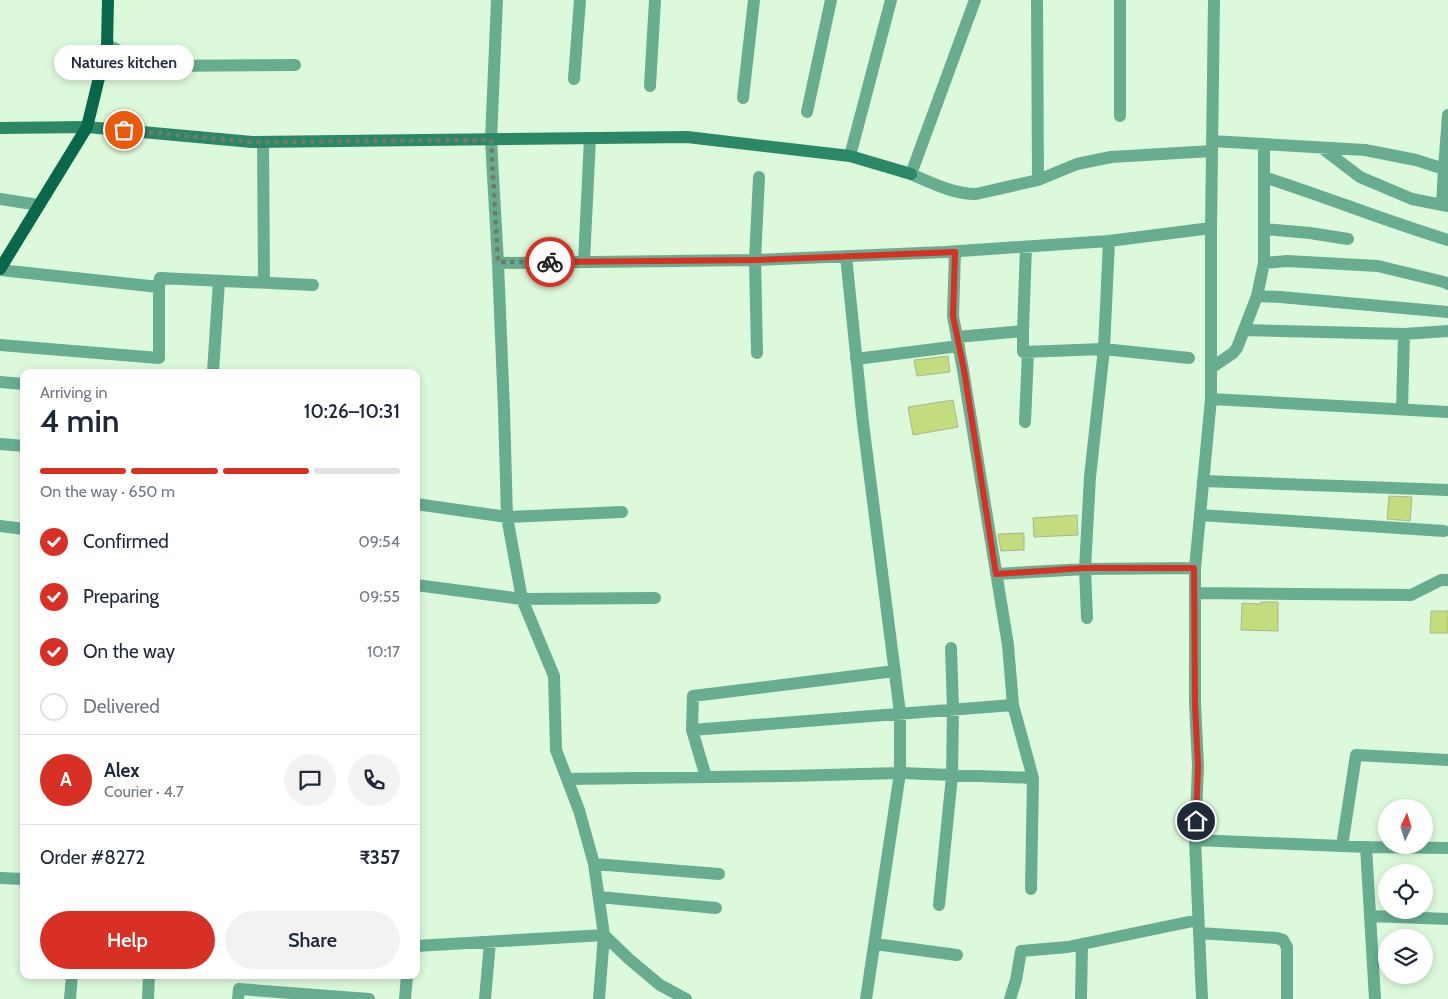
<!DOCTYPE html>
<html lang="en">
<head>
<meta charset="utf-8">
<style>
  :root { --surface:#fff; --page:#f2f2f3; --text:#1f2937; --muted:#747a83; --line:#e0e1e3; --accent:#d93025 }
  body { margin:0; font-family:Cabin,sans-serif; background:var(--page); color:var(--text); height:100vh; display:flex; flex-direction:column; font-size:19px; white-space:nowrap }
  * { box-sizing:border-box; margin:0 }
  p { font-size:16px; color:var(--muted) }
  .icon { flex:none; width:28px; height:28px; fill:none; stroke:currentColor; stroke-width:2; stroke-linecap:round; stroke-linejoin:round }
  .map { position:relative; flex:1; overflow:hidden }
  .drawer { position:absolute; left:20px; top:369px; width:400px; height:610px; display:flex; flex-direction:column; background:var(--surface); border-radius:10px; box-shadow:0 2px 8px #0003 }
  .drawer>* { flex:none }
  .needle { width:32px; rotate:4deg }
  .tools { position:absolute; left:1378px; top:799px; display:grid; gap:10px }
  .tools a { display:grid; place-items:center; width:55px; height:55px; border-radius:50%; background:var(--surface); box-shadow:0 2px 8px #0003; font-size:25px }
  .pin { position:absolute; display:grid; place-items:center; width:42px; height:42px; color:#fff; margin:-21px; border:2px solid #fff; border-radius:50%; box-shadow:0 1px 5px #0007 }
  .courier { position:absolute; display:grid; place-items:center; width:50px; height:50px; margin:-25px; border:4px solid #d93025; border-radius:50%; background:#fff; color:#222; box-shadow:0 1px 6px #0007 }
  .bubble { position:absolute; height:35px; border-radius:18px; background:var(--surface); box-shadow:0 2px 8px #0003; font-size:16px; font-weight:600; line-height:35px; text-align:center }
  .overview em { font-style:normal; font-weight:600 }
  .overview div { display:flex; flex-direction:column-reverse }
  .overview { display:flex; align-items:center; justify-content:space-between; height:85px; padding:0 20px }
  h1 { font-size:32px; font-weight:600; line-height:38px }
  .bar { display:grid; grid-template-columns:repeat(4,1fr); gap:8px 5px; align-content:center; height:60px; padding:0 20px }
  .bar i { height:6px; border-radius:4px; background:var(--line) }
  .bar .selected { background:var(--accent) }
  .bar p { grid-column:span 4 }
  .line { display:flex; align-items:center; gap:12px; padding:0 20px; border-top:1px solid var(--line) }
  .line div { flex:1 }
  .round { display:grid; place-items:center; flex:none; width:52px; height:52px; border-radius:26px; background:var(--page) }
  ol { padding:0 20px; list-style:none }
  li { display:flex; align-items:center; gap:15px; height:55px }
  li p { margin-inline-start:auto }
  li .icon { padding:5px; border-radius:50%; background:var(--accent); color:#fff; stroke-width:4 }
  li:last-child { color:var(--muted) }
  li i { width:28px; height:28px; border:2px solid var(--line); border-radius:50% }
  .primary-button { display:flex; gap:10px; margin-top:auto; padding:10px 20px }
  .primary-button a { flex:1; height:58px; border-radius:30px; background:var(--accent); color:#fff; font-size:20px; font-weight:600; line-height:58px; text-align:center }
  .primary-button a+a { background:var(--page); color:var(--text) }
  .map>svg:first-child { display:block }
</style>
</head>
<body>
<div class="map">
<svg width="1448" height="999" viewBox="0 0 1448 999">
  <rect width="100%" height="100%" fill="#ddf9db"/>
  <path fill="#c3dc7d" stroke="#abb593" d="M948,356L950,372L917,376L914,360Z
    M953,400L958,427L913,435L908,407Z
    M1389,496L1412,497L1410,521L1387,519Z
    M1077,515L1078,535L1034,537L1033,518Z
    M1024,533V550L1001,551L998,534Z
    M1261,602H1278V631L1241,630L1242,603L1261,604Z
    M1431,611H1448V633H1430Z"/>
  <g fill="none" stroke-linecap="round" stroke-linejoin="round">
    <path stroke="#68ad90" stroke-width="12" d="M497,0L491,140L498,263L504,410L507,517L522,599L554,676L556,750L579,810L594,864L604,935L599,999
      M975,0L911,174C932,183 953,194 976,194L1038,180L1077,164L1111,157L1212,151
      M1037,0L1038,180
      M1120,0V116
      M107,45L146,63L155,66L295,65
      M574,79L580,0
      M650,86L655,0
      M743,98L754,0
      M807,112L831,0
      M1212,141L1365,150L1416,160L1444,169L1442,205
      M263,142L264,283
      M1322,148L1360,177L1412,199L1448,206
      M850,156L891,0
      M1444,169L1448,115
      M1264,177C1326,197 1386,221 1448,240
      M0,199L39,205
      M1264,229L1310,233L1348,239
      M955,252L953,316L963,370L1008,645L1013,705L1033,778L1031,889
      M846,256L863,423L900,713V773L866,999
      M584,262L590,138
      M498,263L755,260L945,252L1109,241L1211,228
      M1264,263L1287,261L1378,266L1444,282L1448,284
      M0,270L159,287V358L0,345
      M159,287L160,278L313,285
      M1257,296L1280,297L1448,312
      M1244,330L1404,334
      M1023,331L1026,247
      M957,337L1023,331V352L1104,349L1189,358
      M757,353L755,260L759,177
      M856,359L959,346
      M1211,368L1233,353L1237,348L1257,296L1264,263V145
      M213,372L219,281
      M0,382L24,384
      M1211,399L1448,412
      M1402,409L1404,334L1448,331
      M1025,422L1028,352
      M0,444L24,446
      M1203,481L1448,490
      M416,504L507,517L622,512
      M1200,515L1444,531
      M0,526L24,529
      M996,574L1085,569L1195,568
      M416,585L522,599L655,598
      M1195,593L1411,595L1441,580H1448
      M1087,618L1085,569L1090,477L1104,349L1109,241
      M692,730L693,696L895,671
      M706,777L692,730L1013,705
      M567,779L787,776L900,773L1033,778
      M1195,840L1366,847L1448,848
      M1342,846L1356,755L1448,760
      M1366,847L1375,999
      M594,864L719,874
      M0,878L24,879
      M599,897L716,908
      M939,905L952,776L953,709L951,648
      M1370,916L1448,919
      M1199,933L1277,938L1283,940L1287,947V999
      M875,944L957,955
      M416,946L604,935L629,959L660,985L686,999
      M70,999L72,975
      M148,999L149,975
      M238,999L239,989L369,999
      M405,999L407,975
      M485,999L490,942
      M1010,999L1016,980L1021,951L1068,947L1198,920
      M1081,999L1082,944
      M1202,999L1195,840L1198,766L1195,704V568L1211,399V228L1214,0"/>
    <path stroke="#2b8766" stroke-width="12" d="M0,128L87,127L252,142L687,137L850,156L911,174"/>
    <path stroke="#09684b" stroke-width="12" d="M0,269L87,127L107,45L108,0"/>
  </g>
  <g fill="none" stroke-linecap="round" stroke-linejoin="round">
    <path stroke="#6c7d6b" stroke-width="5" stroke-dasharray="0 9" d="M124,130L252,142L491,140L498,262H550"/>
    <path stroke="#d93025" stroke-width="6" d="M550,262L755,260L955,252L953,316L964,370L996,574L1085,568H1194L1195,704L1198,766L1196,821"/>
  </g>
</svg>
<div class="tools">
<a><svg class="needle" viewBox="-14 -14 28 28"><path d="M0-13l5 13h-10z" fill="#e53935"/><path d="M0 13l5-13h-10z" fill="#747a83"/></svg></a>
<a><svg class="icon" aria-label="locate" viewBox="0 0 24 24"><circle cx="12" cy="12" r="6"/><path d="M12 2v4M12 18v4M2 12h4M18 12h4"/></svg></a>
<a><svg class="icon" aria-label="layers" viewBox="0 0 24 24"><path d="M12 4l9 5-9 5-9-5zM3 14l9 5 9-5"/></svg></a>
</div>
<div class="pin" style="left:124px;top:130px;background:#ea580c"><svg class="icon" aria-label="bag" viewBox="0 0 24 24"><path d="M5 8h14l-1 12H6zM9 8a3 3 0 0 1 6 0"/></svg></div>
<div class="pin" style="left:1196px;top:821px;background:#1f2937"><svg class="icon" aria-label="home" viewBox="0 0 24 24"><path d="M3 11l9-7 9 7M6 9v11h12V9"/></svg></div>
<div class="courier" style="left:550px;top:262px"><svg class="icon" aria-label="bike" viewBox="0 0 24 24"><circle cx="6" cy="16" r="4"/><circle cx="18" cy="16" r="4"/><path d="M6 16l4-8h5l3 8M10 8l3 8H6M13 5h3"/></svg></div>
<div class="bubble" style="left:54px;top:45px;width:140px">Natures kitchen</div>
<section class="drawer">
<div class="overview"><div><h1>4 min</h1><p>Arriving in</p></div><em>10:26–10:31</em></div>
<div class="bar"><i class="selected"></i><i class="selected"></i><i class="selected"></i><i></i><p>On the way · 650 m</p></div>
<ol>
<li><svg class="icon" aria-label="check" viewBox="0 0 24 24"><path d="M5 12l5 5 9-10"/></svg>Confirmed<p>09:54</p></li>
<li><svg class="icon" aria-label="check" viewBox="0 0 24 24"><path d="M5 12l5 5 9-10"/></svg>Preparing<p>09:55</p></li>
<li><svg class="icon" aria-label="check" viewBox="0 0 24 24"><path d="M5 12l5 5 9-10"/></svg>On the way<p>10:17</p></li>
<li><i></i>Delivered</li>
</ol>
<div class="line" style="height:90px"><b class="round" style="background:var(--accent);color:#fff">A</b><div><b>Alex</b><p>Courier · 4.7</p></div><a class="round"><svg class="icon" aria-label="chat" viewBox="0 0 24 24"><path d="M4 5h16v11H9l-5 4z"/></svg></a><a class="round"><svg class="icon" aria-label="phone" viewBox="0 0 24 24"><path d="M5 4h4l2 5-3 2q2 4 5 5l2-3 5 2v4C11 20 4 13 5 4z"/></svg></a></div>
<div class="line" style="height:65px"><div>Order #8272</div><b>₹357</b></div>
<div class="primary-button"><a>Help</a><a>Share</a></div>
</section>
</div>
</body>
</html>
